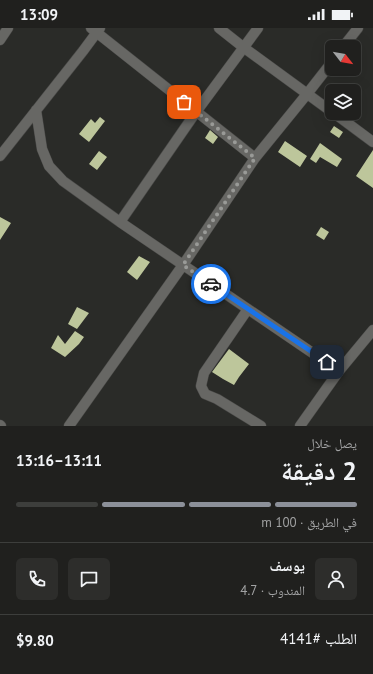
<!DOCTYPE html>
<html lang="ar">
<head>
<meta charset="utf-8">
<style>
  :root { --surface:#20201e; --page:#2d2d2b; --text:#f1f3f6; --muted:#a2a3a4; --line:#3d3e3c; --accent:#8c9099 }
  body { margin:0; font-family:"PT Sans","Noto Naskh Arabic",sans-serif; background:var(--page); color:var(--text); direction:rtl; height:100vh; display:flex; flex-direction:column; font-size:15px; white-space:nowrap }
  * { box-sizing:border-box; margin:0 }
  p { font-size:13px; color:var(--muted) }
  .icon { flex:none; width:22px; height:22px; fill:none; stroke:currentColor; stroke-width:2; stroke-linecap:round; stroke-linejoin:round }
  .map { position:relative; height:398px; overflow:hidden; direction:ltr }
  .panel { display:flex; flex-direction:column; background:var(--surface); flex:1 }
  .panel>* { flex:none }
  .needle { width:26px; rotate:121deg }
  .fabs { position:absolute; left:325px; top:12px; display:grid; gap:8px }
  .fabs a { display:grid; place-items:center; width:36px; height:36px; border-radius:6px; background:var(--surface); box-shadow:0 4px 16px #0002,0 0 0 1px var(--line); font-size:20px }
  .pin { position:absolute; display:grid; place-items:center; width:34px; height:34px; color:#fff; margin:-17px; border-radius:8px; box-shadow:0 2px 6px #0006 }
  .courier { position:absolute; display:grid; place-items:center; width:40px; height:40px; margin:-20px; border:3px solid #1a73e8; border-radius:50%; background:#fff; color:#222; box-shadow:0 1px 5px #0007 }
  .summary em { font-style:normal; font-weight:700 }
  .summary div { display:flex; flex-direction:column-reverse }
  .summary { display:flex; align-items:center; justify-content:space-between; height:68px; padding:0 16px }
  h1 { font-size:26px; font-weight:700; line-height:30px }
  .bar { display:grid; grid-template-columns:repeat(4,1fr); gap:6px 4px; align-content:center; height:48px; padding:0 16px }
  .bar i { height:5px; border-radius:3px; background:var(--line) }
  .bar .on { background:var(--accent) }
  .bar p { grid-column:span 4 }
  .line { display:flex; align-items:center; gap:10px; padding:0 16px; border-top:1px solid var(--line) }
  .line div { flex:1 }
  .round { display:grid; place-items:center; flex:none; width:42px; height:42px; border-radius:6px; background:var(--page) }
  .status { display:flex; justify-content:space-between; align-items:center; height:28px; padding:0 20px; background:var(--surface); direction:ltr }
  .status svg { height:11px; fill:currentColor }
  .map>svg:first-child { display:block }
</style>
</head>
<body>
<div class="status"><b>13:09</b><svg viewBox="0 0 49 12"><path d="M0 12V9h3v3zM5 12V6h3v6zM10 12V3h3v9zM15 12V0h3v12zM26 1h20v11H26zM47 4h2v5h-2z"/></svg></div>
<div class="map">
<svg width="373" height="398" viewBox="0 0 373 398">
  <rect width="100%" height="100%" fill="#2a2b28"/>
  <path fill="#bdc69b" d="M100,89L105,93L89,114L79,106L91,91L95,95Z
    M334,98L343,104L339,110L330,104Z
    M210,102L218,109L213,116L205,110Z
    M285,113L307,128L300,139L278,124Z
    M320,115L342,131L337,139L320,129L316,135L310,131Z
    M373,122V160L356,148Z
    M99,123L107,129L97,142L89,136Z
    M0,189L11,195L0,212Z
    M321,199L329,204L324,212L316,207Z
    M139,228L150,234L137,252L127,244Z
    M77,279L89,285L77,301L68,296Z
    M75,303L84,309L79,316L65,329L51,320L58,307L65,316Z
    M229,321L249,336L239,349L234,357L223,351L212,344Z"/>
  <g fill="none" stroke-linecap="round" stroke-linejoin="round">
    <defs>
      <path id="minor" d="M91,0L255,130
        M219,0L243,19L332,84
        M0,12L8,0
        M343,19L358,0
        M36,82L42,121L49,138L63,153L120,194L339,343
        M334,85L373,114
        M0,128L83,23L100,0
        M120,194L196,84L258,0
        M248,281L204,345L201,358L205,366L217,371L261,398
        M0,397L1,398
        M69,398L183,237L255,130L307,66L332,34
        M300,398L339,343L373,302"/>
    </defs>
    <use href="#minor" stroke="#494947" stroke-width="11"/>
    <use href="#minor" stroke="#676764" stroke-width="10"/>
  </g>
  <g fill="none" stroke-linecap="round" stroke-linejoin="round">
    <path stroke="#999a97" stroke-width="4" stroke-dasharray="0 7.2" d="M184,74L255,130L183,237L211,256"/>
    <path stroke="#1a73e8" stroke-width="5" d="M211,256L327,334"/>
  </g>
</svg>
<div class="fabs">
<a><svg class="needle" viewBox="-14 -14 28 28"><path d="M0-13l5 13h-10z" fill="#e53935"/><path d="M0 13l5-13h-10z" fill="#a2a3a4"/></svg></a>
<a><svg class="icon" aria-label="layers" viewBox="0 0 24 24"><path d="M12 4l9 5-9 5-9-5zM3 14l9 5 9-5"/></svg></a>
</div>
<div class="pin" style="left:184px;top:74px;background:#ea580c"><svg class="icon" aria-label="bag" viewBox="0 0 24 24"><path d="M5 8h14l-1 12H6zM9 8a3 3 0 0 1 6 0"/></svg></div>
<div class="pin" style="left:327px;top:334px;background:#1f2937"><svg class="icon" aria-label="home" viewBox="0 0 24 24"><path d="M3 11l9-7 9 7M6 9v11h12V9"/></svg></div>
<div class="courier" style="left:211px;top:256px"><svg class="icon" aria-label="car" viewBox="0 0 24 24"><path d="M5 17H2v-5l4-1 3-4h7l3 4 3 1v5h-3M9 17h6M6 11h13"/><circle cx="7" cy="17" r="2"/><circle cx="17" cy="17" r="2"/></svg></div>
</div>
<section class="panel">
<div class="summary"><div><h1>2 دقيقة</h1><p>يصل خلال</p></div><em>13:11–13:16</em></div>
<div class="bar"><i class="on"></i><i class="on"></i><i class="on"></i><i></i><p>في الطريق · 100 m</p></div>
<div class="line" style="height:72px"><a class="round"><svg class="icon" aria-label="person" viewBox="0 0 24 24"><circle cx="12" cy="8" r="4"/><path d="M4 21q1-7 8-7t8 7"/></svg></a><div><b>يوسف</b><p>المندوب · 4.7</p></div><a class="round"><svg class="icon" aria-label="chat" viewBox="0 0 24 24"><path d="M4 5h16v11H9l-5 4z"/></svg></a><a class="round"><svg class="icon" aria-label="phone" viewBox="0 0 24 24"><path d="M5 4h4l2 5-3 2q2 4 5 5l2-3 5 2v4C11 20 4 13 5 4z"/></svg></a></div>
<div class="line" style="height:52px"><div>الطلب #4141</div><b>$9.80</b></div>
</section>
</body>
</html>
